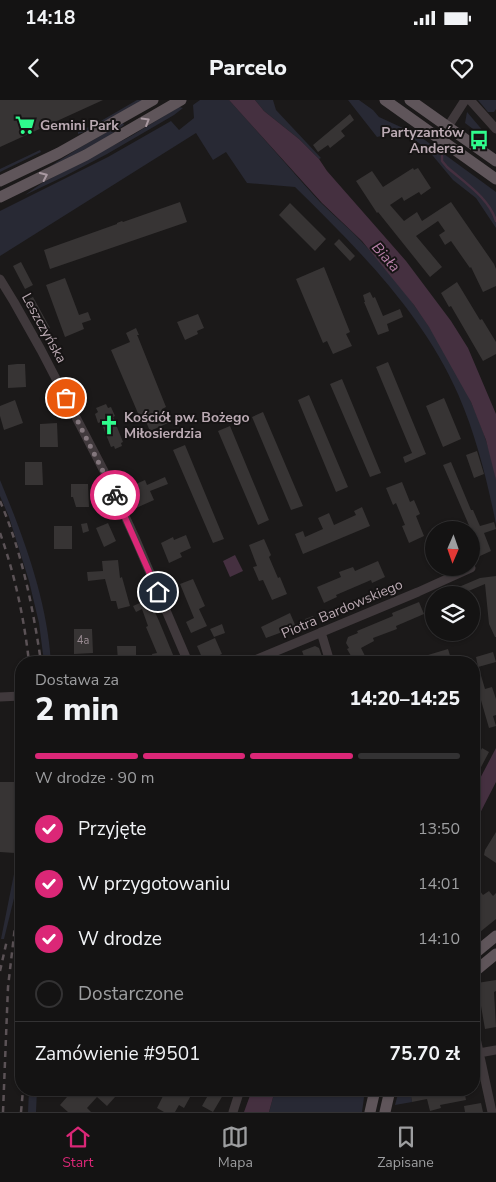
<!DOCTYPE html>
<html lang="pl">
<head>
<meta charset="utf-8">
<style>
  :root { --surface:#141313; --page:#212021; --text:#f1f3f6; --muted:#9d9ea0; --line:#333233; --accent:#db2777 }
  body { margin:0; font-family:"Nunito Sans",sans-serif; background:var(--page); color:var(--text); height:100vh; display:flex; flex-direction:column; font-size:19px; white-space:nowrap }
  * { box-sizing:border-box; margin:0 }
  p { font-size:16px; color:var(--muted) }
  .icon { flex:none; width:28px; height:28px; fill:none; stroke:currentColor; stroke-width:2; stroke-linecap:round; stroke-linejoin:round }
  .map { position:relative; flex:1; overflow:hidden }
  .side { position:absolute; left:15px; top:556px; width:465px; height:440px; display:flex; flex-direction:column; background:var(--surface); border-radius:20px; box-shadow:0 1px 4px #0004,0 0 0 1px var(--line) }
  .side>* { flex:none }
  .needle { width:32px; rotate:182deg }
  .tools { position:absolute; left:425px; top:421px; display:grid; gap:10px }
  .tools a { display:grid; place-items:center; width:55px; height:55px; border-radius:50%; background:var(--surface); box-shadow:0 1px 4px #0004,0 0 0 1px var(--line); font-size:25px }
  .pin { position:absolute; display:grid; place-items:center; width:42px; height:42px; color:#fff; margin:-21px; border:2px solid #fff; border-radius:50%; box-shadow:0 1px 5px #0007 }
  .courier { position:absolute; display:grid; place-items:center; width:50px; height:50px; margin:-25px; border:4px solid #db2777; border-radius:50%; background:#fff; color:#222; box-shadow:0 1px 6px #0007 }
  .summary em { font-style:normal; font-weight:800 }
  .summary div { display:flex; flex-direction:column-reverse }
  .summary { display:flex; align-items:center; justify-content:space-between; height:85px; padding:0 20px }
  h1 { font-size:32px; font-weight:800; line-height:38px }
  .bar { display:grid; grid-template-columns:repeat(4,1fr); gap:8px 5px; align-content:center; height:60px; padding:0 20px }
  .bar i { height:6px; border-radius:4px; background:var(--line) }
  .bar .selected { background:var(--accent) }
  .bar p { grid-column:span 4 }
  .line { display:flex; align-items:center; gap:12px; padding:0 20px; border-top:1px solid var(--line) }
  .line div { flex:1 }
  ol { padding:0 20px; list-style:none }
  li { display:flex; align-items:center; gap:15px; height:55px }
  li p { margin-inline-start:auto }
  li .icon { padding:5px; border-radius:50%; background:var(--accent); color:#fff; stroke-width:4 }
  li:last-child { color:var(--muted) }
  li i { width:28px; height:28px; border:2px solid var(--line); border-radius:50% }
  .status { display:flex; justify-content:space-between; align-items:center; height:35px; padding:0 25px; background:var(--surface); direction:ltr }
  .status svg { height:14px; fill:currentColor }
  header { display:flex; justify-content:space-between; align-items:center; height:65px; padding:0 20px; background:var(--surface); font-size:22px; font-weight:800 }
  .tabs { display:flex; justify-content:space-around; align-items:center; height:70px; border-top:1px solid var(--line); background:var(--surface); font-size:14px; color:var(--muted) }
  .tabs a { display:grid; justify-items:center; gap:2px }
  .tabs .selected { color:var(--accent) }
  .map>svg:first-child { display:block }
</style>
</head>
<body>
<div class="status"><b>14:18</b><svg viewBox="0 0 49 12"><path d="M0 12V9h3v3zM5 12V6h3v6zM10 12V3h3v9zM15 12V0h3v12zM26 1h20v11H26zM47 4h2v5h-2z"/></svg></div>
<header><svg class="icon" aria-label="back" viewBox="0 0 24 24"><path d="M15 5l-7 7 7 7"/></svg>Parcelo<svg class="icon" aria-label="heart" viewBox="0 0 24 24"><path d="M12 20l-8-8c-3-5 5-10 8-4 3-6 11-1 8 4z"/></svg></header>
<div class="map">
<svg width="496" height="1012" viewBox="0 0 496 1012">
  <rect width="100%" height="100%" fill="#1b1919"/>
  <path fill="#282934" d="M137,0H144L96,28L78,34V31L94,25Z
    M200,0H229C260,34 289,68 320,102C333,115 348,127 361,141C419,202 481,295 496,379C496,393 496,410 496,424C487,380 476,335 458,294C422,212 357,148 295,87L247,83L226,52L213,60L196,33L0,156V111L108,57L171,21L179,30L194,18L193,5Z
    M255,0H273L276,10L321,58L319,59L299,39L264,11Z
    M348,0H359L373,10L379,17L418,35L496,92V128L476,98L453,80L428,50L407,34H389L377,37Z
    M478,0H496V9L494,12H488Z
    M179,7L183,8L174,15L107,54L65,76L25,95L42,83L131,36Z
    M467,12L484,32L481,35L465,23Z
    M123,23L124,25L99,43L49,67L79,48Z
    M40,50L41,52L0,72V69Z
    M0,380C24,438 47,500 51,562H44L39,523L29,481L9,417L0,396Z
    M21,683V758L17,786L4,839H1L18,754Z
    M21,795V843H16Z
    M29,990H37L36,1012H28Z
    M275,990H365L362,1012H269Z
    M399,990H410L412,1002L395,1005Z"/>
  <path fill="#453040" d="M229,0H255L264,11L299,39L319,59L327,71L406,161L451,221L468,248L496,314V380L486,340L471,302L429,227L414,205L362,141L322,103Z
    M235,455L243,471L230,477L223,461Z
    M496,648V682L474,725V690Z
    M252,990H275L269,1012H244Z"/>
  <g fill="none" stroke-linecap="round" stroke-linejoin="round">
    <path stroke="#453040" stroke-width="2.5" d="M442,56V61L447,67C465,83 489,98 496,121"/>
  </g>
  <path fill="#373434" d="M0,0H103L0,47Z
    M350,14L354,20L341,31L345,36L330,48L328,45L318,52L313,45Z
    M413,68L414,70L418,68L431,88L421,95L419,92L404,101L402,97L390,105L404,121L417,112L422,121L451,102L494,164L496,169V186L483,192L471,167L470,168L451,141L445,145L439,135L445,131L438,121L416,136L442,167L430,177L378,112L377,113L356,81L372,71L383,87Z
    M180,102L187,122L50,169L44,150L117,124V123L122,121L123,122Z
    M290,103L326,139L315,151L279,115Z
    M339,139L355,156L350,161L334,144Z
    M21,162L33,185L25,189L13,166Z
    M324,167L350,232L346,234L352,246L333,254L327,241L323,243L296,179Z
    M65,178L79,215L88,212L91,220L82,223L84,229L65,237L46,185Z
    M457,182L480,220L482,219L496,242V254L483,261L451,206L449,207L441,193Z
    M370,192L373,198L375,197L383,216L400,209L403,217L387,224L389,231L378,235L364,202H365L363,195Z
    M33,197L50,228L41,233L25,201Z
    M198,214L204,228L197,231L198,234L185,240L177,222Z
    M136,228L139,235H137L138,237L166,307L162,309L168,323L150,331L144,317L140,318L111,250L130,242L126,233Z
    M388,262L426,354L405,363L403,357L412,353L376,267Z
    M17,264H25L26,287L8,288V265Z
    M342,279L381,373L370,377L330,284Z
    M309,295L348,387L336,392L298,300Z
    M444,298L461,339L443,347L426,306Z
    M15,300L23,323L4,330L0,316V306Z
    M106,304L108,308L111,307L115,316L113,317L123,342L121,343L122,346L115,349L114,346L111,347L101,322L98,323L95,314L98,312L96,308Z
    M263,312L303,406L291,410L252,317Z
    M57,323L58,347H40V324Z
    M230,326L269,420L258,425L218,331Z
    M185,345L224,439L213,443L173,350Z
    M477,351L484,374L474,378L466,355Z
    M25,362H42L43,385H25Z
    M451,362L471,410H473L480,426L494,422L496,429L484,433L491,451L480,456L471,430L443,365Z
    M165,377L168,384L150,391L154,400L136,408L127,388L145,380L147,385Z
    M402,382L410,402L414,400L420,414L416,416L424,436L409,443L402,426L405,425L396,403L393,405L386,388Z
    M71,384H88L89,407H76L73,397H71Z
    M362,407L370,426L303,454L295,434L303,431L305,437L323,429L318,418L329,413L334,425L356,415L354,411Z
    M87,423L89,431L83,433L81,424Z
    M108,423L116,441L104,447L96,428Z
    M54,426H72V449H54Z
    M186,435L191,448L180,453L182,457L169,463L161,443L173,437L174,440Z
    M264,439L271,455L269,457L278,478L280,477L287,494L272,500L263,480L259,481L253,467L257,466L249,445Z
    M118,460L120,478L122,477L130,506L118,509L116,501H111L105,479L88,481L87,472L103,471L102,461Z
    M378,461L385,477L372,483L371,480L336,495L337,497L324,503L317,487L341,477L339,472L353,467L355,471Z
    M496,476V537H495L489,524L485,484L459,495H440L480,478Z
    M193,479L205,506L199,509L207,526L191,533L186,522L194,518L180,484Z
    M149,499L159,521L176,562H161L160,560L153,561L152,554L157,553L146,527L148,526L142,509L136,512L133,506Z
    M419,502L424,514L396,526L397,529L373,538L374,541L361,548L365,556L354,561L347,549L349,548L346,543L348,537L358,533L357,531L393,516L392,513Z
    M290,513L296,527L266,538L261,527Z
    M313,516L317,525L309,528L305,519Z
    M222,524L225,533L214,537L210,529Z
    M74,529H92L93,553L74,554Z
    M215,538L222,554L204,562L197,546Z
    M117,546H136V556L150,555L151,559L136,562H118Z
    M315,546L319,548L324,562H306L302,551Z
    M448,549L452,562H408V561Z
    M493,552L496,562L478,567L476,557Z
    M480,572L485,589L492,587L496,599V615L493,616L496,626L489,628L474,576V574Z
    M482,648L489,652L479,671L474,668V664Z
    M0,682H18L16,696L15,753L0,752Z
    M496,732V763L484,755L485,750Z
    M474,783L483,795L489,791L493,796L496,793V819L480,832L474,825Z
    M496,880V891L494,892L496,927L485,929L477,883Z
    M73,990H107L115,997L107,1006L97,997L87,1008L91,1012H68L60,1005Z
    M166,990H194L184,1008L179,1005L175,1012H164L157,1008Z
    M211,990H226L213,1012L202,1006Z
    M410,990H437L438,993L451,990H464L466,1000L440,1005L441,1008L430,1011L427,999L412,1002Z
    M481,1003L483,1012H465L464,1006Z"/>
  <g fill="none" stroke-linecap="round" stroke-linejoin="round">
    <path stroke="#40393c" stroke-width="9" d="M470,0L496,29
      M440,39L465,0
      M0,179L14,202L41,250L105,373L136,440L188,562
      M321,532L330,562
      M250,562L418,492L471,468
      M0,597L21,596
      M474,929L492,1012
      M479,953L496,950
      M233,1012L240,990"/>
    <path stroke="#5f555a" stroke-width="11" d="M385,0L496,79
      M410,0L496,61
      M0,81L59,53L153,0
      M0,97L86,55L181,0
      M474,854L496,836
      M474,872L496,854
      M370,1012L375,990
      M385,1012L390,990"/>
    <path stroke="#5b5256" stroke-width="2.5" stroke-dasharray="6 5" stroke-linecap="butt" d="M0,401C22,452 33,508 41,562
      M0,433C15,475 24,518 29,562
      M0,871L7,840
      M3,1012L8,887L21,775
      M21,1012L23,990"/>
  </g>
  <defs><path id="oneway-chevron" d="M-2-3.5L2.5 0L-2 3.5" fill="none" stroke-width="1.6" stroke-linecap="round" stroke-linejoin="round" transform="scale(1.25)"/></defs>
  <g stroke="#a999a1">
    <use href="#oneway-chevron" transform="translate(146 21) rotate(-31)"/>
    <use href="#oneway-chevron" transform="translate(44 76) rotate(-25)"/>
  </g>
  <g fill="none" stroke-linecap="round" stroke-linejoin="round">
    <path stroke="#83777d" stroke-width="5" stroke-dasharray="0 9" d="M66,298L115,395"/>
    <path stroke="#db2777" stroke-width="6" d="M115,395L158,492"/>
  </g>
  <defs>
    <symbol id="supermarket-bare" viewBox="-9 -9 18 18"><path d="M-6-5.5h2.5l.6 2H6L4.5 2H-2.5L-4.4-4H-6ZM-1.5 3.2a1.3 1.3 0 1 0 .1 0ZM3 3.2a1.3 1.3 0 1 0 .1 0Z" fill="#2ffc8d" stroke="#161414" stroke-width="2.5" paint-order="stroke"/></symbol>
    <symbol id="bus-bare" viewBox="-9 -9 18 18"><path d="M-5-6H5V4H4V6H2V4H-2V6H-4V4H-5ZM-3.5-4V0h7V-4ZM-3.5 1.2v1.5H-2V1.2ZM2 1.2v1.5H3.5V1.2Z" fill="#2ffc8d" stroke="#161414" stroke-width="2.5" paint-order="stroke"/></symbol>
    <symbol id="church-bare" viewBox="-9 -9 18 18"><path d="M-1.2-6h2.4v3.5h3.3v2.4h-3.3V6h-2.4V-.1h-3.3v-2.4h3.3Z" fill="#2ffc8d" stroke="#161414" stroke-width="2.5" paint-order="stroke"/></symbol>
  </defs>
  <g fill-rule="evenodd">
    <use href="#supermarket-bare" x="11" y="11" width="28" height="28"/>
    <use href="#bus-bare" x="465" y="26" width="28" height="28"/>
    <use href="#church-bare" x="95" y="311" width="28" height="28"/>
  </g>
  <g text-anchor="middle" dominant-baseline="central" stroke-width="4" stroke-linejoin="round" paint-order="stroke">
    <g font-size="11" fill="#9a8c93">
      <text x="83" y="540">4a</text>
    </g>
    <g font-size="14" font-weight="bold" fill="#bbaab3" stroke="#161414" text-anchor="start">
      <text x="40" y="25">Gemini Park</text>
      <text x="464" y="32" text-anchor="end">Partyzantów<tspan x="464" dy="16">Andersa</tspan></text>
      <text x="124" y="317">Kościół pw. Bożego<tspan x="124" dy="16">Miłosierdzia</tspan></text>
    </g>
    <g font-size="14" fill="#bbaab3" stroke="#161414">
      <text transform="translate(44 228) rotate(61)">Leszczyńska</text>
      <text transform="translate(342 509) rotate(-23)">Piotra Bardowskiego</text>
    </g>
    <g font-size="15" font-style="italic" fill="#b880a9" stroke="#161414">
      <text transform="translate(386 157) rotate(48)">Biała</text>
    </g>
  </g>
</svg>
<div class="tools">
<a><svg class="needle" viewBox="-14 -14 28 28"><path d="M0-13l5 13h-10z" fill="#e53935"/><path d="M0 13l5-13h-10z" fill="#9d9ea0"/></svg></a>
<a><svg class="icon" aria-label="layers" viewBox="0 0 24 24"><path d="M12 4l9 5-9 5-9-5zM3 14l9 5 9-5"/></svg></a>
</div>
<div class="pin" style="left:66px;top:298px;background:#ea580c"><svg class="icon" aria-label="bag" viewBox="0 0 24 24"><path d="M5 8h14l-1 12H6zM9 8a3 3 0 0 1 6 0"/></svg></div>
<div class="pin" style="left:158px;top:492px;background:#1f2937"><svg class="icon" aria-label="home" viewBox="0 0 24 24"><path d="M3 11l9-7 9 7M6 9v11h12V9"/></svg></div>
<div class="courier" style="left:115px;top:395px"><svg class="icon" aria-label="bike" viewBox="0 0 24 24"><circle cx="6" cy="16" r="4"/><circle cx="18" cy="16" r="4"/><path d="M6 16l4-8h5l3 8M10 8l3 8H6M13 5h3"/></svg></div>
<section class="side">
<div class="summary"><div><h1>2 min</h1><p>Dostawa za</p></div><em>14:20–14:25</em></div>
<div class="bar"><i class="selected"></i><i class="selected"></i><i class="selected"></i><i></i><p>W drodze · 90 m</p></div>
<ol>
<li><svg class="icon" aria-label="check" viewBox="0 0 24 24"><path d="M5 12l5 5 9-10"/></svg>Przyjęte<p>13:50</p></li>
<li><svg class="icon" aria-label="check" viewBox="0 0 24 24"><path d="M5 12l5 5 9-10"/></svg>W przygotowaniu<p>14:01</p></li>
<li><svg class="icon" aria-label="check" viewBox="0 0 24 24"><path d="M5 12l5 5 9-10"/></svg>W drodze<p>14:10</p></li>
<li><i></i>Dostarczone</li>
</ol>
<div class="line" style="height:65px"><div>Zamówienie #9501</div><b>75.70 zł</b></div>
</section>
</div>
<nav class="tabs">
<a class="selected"><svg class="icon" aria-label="home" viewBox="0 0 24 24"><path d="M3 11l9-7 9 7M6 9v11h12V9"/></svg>Start</a>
<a><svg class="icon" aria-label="map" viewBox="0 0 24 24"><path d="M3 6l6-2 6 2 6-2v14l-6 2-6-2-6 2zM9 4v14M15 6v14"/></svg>Mapa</a>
<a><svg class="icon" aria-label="saved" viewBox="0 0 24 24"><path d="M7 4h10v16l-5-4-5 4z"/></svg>Zapisane</a>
</nav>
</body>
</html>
